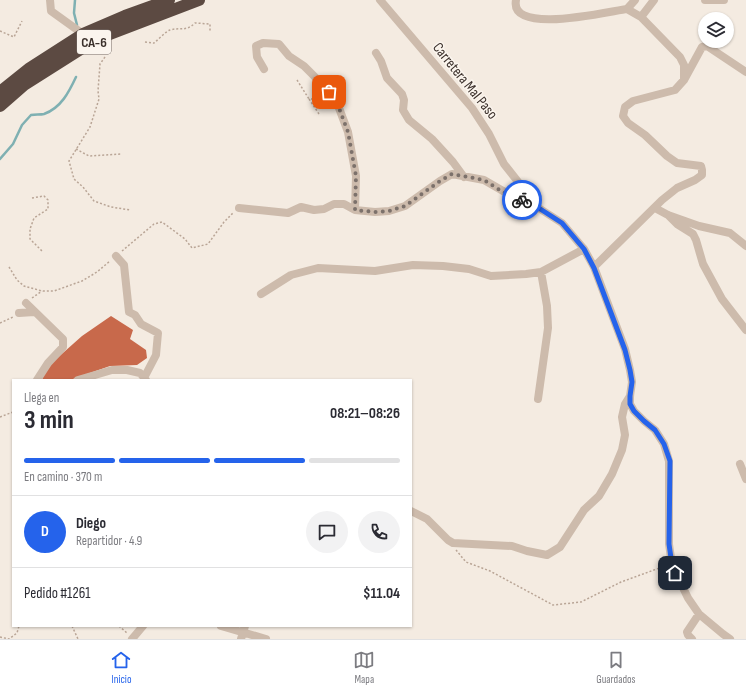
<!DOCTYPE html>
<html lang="es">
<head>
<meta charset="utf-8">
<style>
  :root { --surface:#fff; --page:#f2f2f3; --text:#2b2b33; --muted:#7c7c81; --line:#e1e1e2; --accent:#2563eb }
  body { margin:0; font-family:"Sofia Sans Condensed",sans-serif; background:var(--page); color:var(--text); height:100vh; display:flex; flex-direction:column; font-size:15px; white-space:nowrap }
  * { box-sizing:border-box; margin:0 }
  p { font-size:13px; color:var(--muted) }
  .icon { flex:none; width:22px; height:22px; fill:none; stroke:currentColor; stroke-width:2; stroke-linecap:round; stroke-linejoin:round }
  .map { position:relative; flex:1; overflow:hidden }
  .details { position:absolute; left:12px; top:379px; width:400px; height:248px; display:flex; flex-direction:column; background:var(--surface); border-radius:0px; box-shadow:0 1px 3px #0004 }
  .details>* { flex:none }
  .fabs { position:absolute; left:698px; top:12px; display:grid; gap:8px }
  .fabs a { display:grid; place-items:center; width:36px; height:36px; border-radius:50%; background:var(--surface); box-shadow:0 1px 3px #0004; font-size:20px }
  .pin { position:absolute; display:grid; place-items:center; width:34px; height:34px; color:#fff; margin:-17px; border-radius:8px; box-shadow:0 2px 6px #0006 }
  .courier { position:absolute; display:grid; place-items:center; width:40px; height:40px; margin:-20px; border:3px solid #2563eb; border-radius:50%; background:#fff; color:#222; box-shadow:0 1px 5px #0007 }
  .summary em { font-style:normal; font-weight:700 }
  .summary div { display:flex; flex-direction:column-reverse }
  .summary { display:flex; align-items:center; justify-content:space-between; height:68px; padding:0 12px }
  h1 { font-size:26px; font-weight:700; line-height:30px }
  .bar { display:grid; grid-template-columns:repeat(4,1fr); gap:6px 4px; align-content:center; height:48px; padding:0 12px }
  .bar i { height:5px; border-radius:3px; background:var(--line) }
  .bar .selected { background:var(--accent) }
  .bar p { grid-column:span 4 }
  .line { display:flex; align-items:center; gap:10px; padding:0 12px; border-top:1px solid var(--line) }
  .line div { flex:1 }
  .round { display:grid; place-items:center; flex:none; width:42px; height:42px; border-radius:21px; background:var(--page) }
  .tab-bar { display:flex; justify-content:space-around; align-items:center; height:56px; border-top:1px solid var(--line); background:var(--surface); font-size:11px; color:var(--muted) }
  .tab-bar a { display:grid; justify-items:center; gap:2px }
  .tab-bar .selected { color:var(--accent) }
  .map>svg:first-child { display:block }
</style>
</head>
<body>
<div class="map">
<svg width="746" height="639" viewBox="0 0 746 639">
  <rect width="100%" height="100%" fill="#f4ebe1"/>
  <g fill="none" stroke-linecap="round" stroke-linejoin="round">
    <path stroke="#7fb0b2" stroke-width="2.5" d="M75,0L74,13L77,25
      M0,159L13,144L22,125L31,115C35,114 40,115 44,114C61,108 69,92 76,77"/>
  </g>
  <path fill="#c8694b" d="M111,316L133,330L130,339L146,350L147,358L137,365L110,366L70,380H42L46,368L82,336Z"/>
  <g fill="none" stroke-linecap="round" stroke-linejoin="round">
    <path stroke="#b9a596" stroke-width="1.5" stroke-dasharray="2 2" stroke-linecap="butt" d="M0,31L14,37L22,21
      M145,42L154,43C159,39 165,32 170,30C180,27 186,32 195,23L210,24V32
      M105,57L100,64L98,91L99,99L90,127L69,161L74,179L83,187L94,201L111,207L130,210
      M297,80L309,99
      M319,114L309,99H325
      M76,149L89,156L121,154
      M32,198L44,196L48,200V209L34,218L30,229V239L43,252
      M122,251L154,224L162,222L185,239L192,248L208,244L224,222L233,213
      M9,267L17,280L24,286L42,291H54L82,281L97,272L110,261
      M32,298L42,291
      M0,323L13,317
      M0,417L13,412
      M456,550L466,562L490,571L553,605L581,602L621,582L665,566
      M72,626L78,639
      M119,626L127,633
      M0,637L9,639L17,633L19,626"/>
    <path stroke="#cdbbac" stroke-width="8" d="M50,0L51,11L83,34
      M380,0L472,108L489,134L504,164L530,197L534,205L562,223L584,249L594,267L625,349L630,370L632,382L630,396V404L634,411L644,421L655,430L664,444L669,461V544L672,565L688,598L699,614L723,634L730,639
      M516,0C509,36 610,11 627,9L641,17
      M654,0L641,17L680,57L684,65V79
      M705,0H724
      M627,9L635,0
      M376,53L381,61L387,78L402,94L404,100L403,110L409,120L432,139L453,162L464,177
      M264,69L257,57L256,46L263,43L279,44L289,56L304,66L323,85L335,100L339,108L348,132L356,176L355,210
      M239,208L288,213L301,207L314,210L324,209L334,204H344L355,210L375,212L389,211L405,206L440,181L452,174L484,180L503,191L534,205
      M655,208L668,215L699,226L730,233L746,246
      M668,215L677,224L693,234L696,240L703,264L722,299L746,330
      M116,256L124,265L129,312L135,315L141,324L158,333L156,355L144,378
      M594,267L662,200L677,188L695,180L702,175V170L701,166L677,163L667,156L645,135L628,123L623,116L625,107L633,101L675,90L684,80L702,47L707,46L746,72
      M261,294L291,275L318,268L375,271L413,265L443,266L469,269L491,276L526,274L541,272L584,249
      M26,303L63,339V347L48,363L37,380
      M19,313L34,312
      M78,380L112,370H127L140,373L146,380
      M538,399L548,328L547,306L541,272
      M740,464L746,479
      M411,511L427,519L448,540L453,543L512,546L527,551L547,555L560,547L584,510L599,496L612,474L622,450L625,435L622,417L625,404L630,396
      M221,626L266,639
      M132,639L143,626
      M241,639L245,626
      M692,639L688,635L687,632L699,614"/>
    <path stroke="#5c4a42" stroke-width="12" d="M0,92L30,68L83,34L125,16L169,0
      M0,106L24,85L84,47L110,34L199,0"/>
  </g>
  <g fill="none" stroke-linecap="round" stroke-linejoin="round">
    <path stroke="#7c716b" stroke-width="4" stroke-dasharray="0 7.2" d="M329,92L335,100L339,108L348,132L356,176L355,210L375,212L389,211L405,206L440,181L452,174L484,180L503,192L522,200"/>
    <path stroke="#2563eb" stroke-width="5" d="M522,200L534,205L562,223L584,249L594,268L625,350L630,370L632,382L630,396V404L634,411L644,421L655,430L664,444L670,461L669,544L672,565L675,573"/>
  </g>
  <g text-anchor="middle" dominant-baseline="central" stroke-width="3" stroke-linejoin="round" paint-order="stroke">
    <rect fill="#fbf5ee" stroke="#756b66" stroke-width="1" x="77" y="30" width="34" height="24" rx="3"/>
    <g font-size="14" font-weight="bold" fill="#3b302b">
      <text x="94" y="42">CA-6</text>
    </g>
    <g font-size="15" fill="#3b302b" stroke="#fbf5ee">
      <text transform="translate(465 81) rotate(51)">Carretera Mal Paso</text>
    </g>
  </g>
</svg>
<div class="fabs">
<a><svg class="icon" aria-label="layers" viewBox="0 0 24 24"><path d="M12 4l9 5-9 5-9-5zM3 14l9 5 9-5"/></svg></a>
</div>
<div class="pin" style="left:329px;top:92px;background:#ea580c"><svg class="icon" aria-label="bag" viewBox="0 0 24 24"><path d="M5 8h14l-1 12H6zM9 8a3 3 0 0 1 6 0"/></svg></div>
<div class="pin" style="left:675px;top:573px;background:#1f2937"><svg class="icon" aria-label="home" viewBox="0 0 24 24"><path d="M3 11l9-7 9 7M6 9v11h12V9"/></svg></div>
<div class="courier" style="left:522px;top:200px"><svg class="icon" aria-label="bike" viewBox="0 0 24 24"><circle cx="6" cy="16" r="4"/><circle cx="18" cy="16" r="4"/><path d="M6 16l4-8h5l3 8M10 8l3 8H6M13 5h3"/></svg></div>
<section class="details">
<div class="summary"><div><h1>3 min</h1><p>Llega en</p></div><em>08:21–08:26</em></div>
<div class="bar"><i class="selected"></i><i class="selected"></i><i class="selected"></i><i></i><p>En camino · 370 m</p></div>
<div class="line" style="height:72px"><b class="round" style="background:var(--accent);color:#fff">D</b><div><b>Diego</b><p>Repartidor · 4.9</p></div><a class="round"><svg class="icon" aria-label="chat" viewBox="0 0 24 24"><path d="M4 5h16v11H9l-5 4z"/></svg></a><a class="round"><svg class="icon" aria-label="phone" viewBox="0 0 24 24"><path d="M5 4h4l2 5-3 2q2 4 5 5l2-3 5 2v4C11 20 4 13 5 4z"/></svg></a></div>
<div class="line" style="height:52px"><div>Pedido #1261</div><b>$11.04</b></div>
</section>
</div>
<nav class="tab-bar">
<a class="selected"><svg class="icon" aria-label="home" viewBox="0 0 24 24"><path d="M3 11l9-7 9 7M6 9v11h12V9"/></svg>Inicio</a>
<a><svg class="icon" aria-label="map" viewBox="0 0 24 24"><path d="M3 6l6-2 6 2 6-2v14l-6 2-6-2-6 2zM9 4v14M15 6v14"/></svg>Mapa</a>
<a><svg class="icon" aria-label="saved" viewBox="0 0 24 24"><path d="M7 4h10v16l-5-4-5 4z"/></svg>Guardados</a>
</nav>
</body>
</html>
